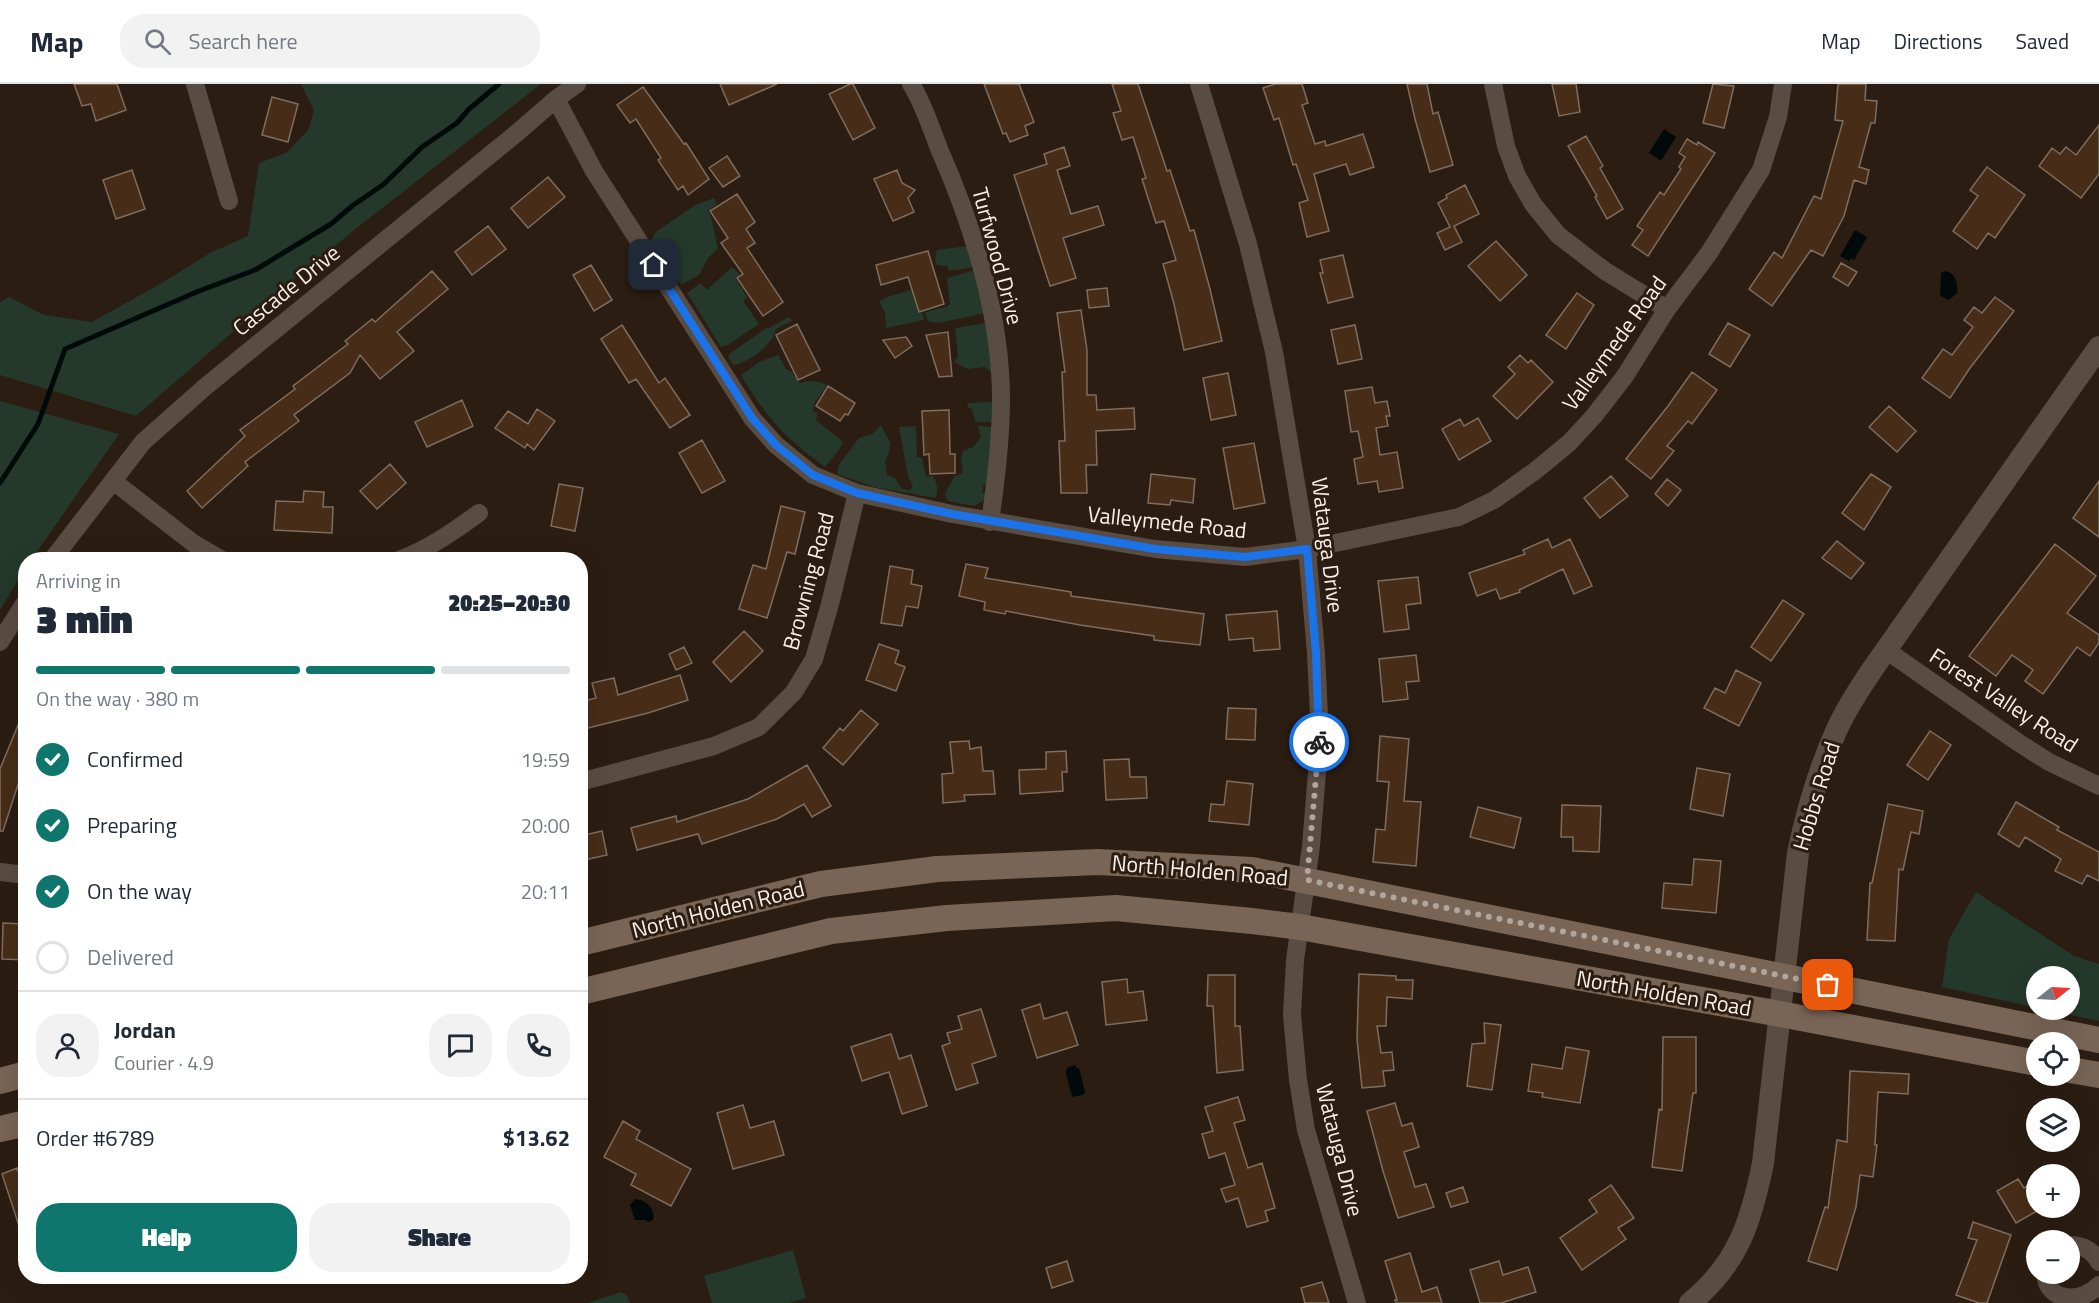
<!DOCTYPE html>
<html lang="en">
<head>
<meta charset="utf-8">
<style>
  :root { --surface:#fff; --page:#f2f2f3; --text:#1f2937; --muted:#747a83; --line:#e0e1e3; --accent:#0f766e }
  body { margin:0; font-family:"Titillium Web",sans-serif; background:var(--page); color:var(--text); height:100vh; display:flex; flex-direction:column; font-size:22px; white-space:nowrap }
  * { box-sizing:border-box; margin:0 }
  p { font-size:20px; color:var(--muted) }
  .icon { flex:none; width:33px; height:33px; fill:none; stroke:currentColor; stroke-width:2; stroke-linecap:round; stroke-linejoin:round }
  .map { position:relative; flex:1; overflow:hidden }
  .drawer { position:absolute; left:18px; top:468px; width:570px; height:732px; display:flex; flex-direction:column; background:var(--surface); border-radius:24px; box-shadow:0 6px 24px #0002 }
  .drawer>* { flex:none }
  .needle { width:39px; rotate:72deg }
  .tools { position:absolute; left:2026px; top:882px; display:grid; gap:12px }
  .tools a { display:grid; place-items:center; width:54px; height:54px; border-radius:50%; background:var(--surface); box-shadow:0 6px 24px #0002; font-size:30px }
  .pin { position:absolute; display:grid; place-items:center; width:51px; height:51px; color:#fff; margin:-26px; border-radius:12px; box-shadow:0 3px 9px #0006 }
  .courier { position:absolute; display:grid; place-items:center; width:60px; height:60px; margin:-30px; border:4px solid #1a73e8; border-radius:50%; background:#fff; color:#222; box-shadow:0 2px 8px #0007 }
  .summary em { font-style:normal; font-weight:800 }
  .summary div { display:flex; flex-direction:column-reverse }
  .summary { display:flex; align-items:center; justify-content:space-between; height:102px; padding:0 18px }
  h1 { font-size:39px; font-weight:800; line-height:45px }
  .bar { display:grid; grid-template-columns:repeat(4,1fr); gap:9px 6px; align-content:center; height:72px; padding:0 18px }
  .bar i { height:8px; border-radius:4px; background:var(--line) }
  .bar .current { background:var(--accent) }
  .bar p { grid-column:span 4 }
  .line { display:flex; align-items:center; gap:15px; padding:0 18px; border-top:2px solid var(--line) }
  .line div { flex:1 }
  .round { display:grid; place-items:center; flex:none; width:63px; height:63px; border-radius:24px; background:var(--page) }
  ol { padding:0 18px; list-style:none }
  li { display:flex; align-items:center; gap:18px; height:66px }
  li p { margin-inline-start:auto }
  li .icon { padding:6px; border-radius:50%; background:var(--accent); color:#fff; stroke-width:4 }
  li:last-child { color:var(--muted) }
  li i { width:33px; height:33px; border:3px solid var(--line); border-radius:50% }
  .button { display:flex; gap:12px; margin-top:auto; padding:12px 18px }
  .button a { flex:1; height:69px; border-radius:24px; background:var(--accent); color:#fff; font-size:24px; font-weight:800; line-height:69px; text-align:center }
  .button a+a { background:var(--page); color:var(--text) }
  header { display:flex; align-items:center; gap:36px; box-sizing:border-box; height:84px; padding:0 30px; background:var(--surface); border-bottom:2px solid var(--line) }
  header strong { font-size:28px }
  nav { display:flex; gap:33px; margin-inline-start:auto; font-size:21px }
  .search { width:420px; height:54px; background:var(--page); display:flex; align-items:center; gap:15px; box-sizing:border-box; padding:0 21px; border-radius:24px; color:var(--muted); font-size:22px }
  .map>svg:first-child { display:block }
</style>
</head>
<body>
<header>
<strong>Map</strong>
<div class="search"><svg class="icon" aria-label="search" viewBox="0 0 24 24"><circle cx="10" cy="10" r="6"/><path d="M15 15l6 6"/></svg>Search here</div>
<nav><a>Map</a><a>Directions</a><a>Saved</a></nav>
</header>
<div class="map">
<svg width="2099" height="1219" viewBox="0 0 2099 1219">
  <rect width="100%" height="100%" fill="#2b1d12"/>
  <path fill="#24392b" d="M301,0H541L353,147L274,212L136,332L0,291V218L9,213L44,231L92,238L160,200L210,169L248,152L259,79L286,69L308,46L314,27Z
    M714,114L717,120L708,127C714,137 714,152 718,164L708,174L699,191L681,201L652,154L656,148L695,121Z
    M968,162L975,183L949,187L947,182L937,181L935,175L937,166Z
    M732,183L740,191L735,194L747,213L743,217L759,240L728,261L721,263L687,209L701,199L707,206Z
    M976,186L986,229L938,239L928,237L925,228L946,223L950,220L947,194Z
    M911,206L918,229H922L924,236L886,244L885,229L879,217L890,212Z
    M789,233L792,237L776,245C773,261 748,279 733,281L728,273L732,268L766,244H769Z
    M985,239L995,291L985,283L968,285L954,278L958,273L955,244Z
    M778,271L786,285L792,288L799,299C809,296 816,296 827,301L814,320L813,327L818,329L816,336L843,358L839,366L825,383C788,357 763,330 741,291L761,277Z
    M0,317L119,350L32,475L26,476L25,485L0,526Z
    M988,318L995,320V338H976L972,326L967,322L968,319Z
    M881,341L890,359L889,369L885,378L887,391L895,394L902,405L910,406L913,403L908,392L899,343L916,342L917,373L922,374L926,393L933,392C937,399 939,407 935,414L874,403L837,390L838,382L859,354L872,350Z
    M978,342L994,343L988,401H983L982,409H987L984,416L974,422L948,417L945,410L954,393L963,389L961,375L963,367L973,363L981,353Z
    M1976,808L2074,872L2099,880V937L2046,926H2070V892H2037V924L1942,903L1949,855Z
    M793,1166L806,1214L789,1219H712L704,1192Z
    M621,1208L627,1212L630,1219H588Z"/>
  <path fill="#000a0a" d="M1664,45L1676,53L1661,77L1649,69Z
    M1855,146L1867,153L1854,176L1851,174L1849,177L1840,172Z
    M1946,187C1956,189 1958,200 1957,209L1949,216L1940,212L1941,189Z
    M1075,981L1076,984H1079L1085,1008L1084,1010L1074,1013L1072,1012L1066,990L1067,984Z
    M635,1115C646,1115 656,1126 653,1136L648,1138L645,1136H635L630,1121Z"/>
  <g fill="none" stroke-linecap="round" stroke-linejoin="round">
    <path stroke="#000a0a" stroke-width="5" d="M0,399L38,340L65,265L199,207L255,186L331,140L352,122L384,100L422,63L457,39L469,25L499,0"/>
  </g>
  <path fill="#472d17" stroke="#7e6d5f" stroke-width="1.5" d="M74,0H117L126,26L96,37L91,20L82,22Z
    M720,0H777L729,21Z
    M850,0H853L875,44L853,56L829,10Z
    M984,0H1019L1034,38L1025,42L1028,51L1010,58L1006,49L1003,50Z
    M1112,0H1138L1167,87L1170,86L1190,147L1194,146L1210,205L1222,257L1184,266L1174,220L1163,180L1176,176L1164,137L1156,139L1142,95L1146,94L1133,53L1122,56L1113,29L1121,27Z
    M1275,0H1302L1308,19L1302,21L1315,60L1325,57L1326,62L1363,50L1374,83L1350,91L1346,80L1314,90L1329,147L1307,153L1299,119L1308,116L1296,80L1293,81L1279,34L1274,36L1263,4Z
    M1407,0H1427L1433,30L1438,28L1453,81L1430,88L1415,35Z
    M1552,0H1576L1580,28L1559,32Z
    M1713,0L1734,2L1724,44L1703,39Z
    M1838,0H1866L1865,16L1877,17L1875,39H1871L1859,83L1869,86L1866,100L1854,96L1844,132L1823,172L1811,166L1772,222L1749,205L1774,168L1782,174L1814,112L1821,115L1843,37L1835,36Z
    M643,3L684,60L686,59L709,95L688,111L683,102L678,106L658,76L661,74L636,35L630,39L617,21Z
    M272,13L298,20L288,58L262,51Z
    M2099,41V90L2081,114L2039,82L2052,64L2060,70L2066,63L2076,71Z
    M1586,52L1603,82L1600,84L1623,125L1607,135L1595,113L1597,112L1568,62Z
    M1687,55L1697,61L1698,58L1715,69L1648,172L1632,161L1643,146L1637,142L1660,108L1664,111L1681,85L1679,83L1685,73L1679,69Z
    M1064,63L1070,82L1057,86L1071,130L1098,122L1104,141L1063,154L1076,194L1050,202L1014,91L1047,80L1044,70Z
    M727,72L740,92L723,103L709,84Z
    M1987,83L2025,111L1995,154L1988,149L1977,165L1953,147L1978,112L1970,106Z
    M132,86L145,125L116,135L103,96Z
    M897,86L902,99L915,106L908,114L914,128L893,137L874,95Z
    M548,93L565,113L528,144L511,124Z
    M1465,101L1479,130L1454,142L1462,158L1445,166L1437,149L1450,143L1438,119L1447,114L1446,111Z
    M737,110L755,138L746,145L755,159L747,164L783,218L763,232L737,194L743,190L721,159L728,154L710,127Z
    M488,142L506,165L472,191L455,168Z
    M1496,157L1527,191L1500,217L1468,182Z
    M928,167L944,220L919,228L908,193L881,201L876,181Z
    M1343,171L1353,213L1328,219L1320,189H1323L1320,176Z
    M1841,179L1857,188L1848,202L1833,193Z
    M591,181L612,216L594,227L573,191Z
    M432,187L448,205L397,248L414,267L380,295L360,271L350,289L294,331L299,337L245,378L248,382L202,424L187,407L245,352L240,346L295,305L293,302L348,260L345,257L372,235L375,238Z
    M1107,204L1109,222L1089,224L1087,206Z
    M1577,209L1594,221L1566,265L1546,251Z
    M1995,213L2014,227L1970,284L1950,314L1922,294L1943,265L1952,271L1973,243L1964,236L1974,223L1982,229Z
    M1081,226L1087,266V311H1096L1097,326L1134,324L1135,345L1096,347L1097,381H1086L1087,409H1061L1059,357H1065L1062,288H1065L1057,229Z
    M1728,239L1750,251L1730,283L1709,270Z
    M797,240L820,286L798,296L776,251Z
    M622,241L659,299L665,294L690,331L670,344L636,295L629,299L601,255Z
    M1355,241L1362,275L1338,280L1331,246Z
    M948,248L952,292L939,293L926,251Z
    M906,253L912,262L895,274L883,256Z
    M1520,271L1528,279L1531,276L1553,298L1517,335L1493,312L1515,290L1508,283Z
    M1692,288L1717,306L1692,340L1688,337L1667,362L1674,367L1651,395L1626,375L1668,322Z
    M1228,289L1236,331L1211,336L1203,294Z
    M828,302L855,319L848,331L845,330L840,337L816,322Z
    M1372,303L1375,319L1387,317L1390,332H1386L1388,342L1376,344L1380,371L1397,368L1403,404L1379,408L1377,397L1358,400L1354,375L1363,373L1358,347L1351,348L1345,307Z
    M462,316L473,342L427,363L415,338Z
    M1889,322L1916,347L1897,368L1869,343Z
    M537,325L555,337L534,366L527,360L525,364L495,344L508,327L528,340Z
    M949,326L950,370H955V389L930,390L929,370L924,371L922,327Z
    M1478,334L1491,357L1459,376L1442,345L1460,335L1464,342Z
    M702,356L725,397L702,409L679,369Z
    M1254,359L1265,419L1234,425L1223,364Z
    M390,380L406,399L377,425L360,407Z
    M1151,390L1195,395L1193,419L1171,416L1170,421L1148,419Z
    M1871,390L1891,403L1864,446L1842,429Z
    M1611,392L1628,412L1600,434L1584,414Z
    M1667,395L1681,406L1668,422L1655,410Z
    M2099,397V453L2073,434Z
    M559,400L583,404L575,447L551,442Z
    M304,407L324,408L323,423H333L332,449L274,446L276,417L303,418Z
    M781,422L805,428L795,470L787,468L767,534L739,525L753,481L766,485Z
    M1548,455L1552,464L1570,455L1592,502L1574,510L1563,485L1519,506L1520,508L1500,515L1496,505L1477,512L1469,489L1525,470L1523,466Z
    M1837,457L1864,479L1851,495L1822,474Z
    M2055,460L2096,492L2067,529L2099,551V559L2090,572L2077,563L2043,610L2025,597L2033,586L2012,571L1996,592L1969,572Z
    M966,480L988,484L985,494L1071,508V512L1204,530L1200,561L1154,556V552L1080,541L1006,527L1005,530L984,526L985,518L959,512Z
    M890,482L913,486L911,500L922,502L918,524L906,522L902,542L881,539Z
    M1418,493L1421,519L1406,521L1409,545L1384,548L1378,497Z
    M1783,516L1804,530L1771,577L1751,563Z
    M1277,527L1280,565L1254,567L1253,554L1229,556L1226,531Z
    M744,547L763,567L731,598L713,578Z
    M879,560L899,567L895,579L905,583L896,607L866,596Z
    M684,563L692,579L676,586L669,570Z
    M1416,571L1419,597L1406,598L1408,615L1383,618L1379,575Z
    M1736,586L1761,599L1739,642L1704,624L1715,604L1725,609Z
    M680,591L688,616L648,629L580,646V618L596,614L592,599L614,594L618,611Z
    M25,624L26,690L22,688L3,747H0V685Z
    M1228,624L1256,625L1255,656L1226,655Z
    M861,626L878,640L843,681L823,664L840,644L843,647Z
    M1930,647L1951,661L1928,696L1907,681Z
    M1380,652L1409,655L1404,717L1421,718L1416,782L1373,778L1376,745L1385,746L1389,698L1377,697Z
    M969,657L970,665L981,663L983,687H993L995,710L964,711L965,717L943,719L942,690L953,689L950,658Z
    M1066,667L1067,688H1062L1063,707L1020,710L1019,686L1046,685V668Z
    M1129,675L1130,693H1146L1147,714L1106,716L1104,676Z
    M807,681L831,722L812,733L804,720L777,735L702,760L698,750L637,766L631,744L676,732L677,738L748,715Z
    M1697,684L1730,690L1723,732L1690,725Z
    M1227,697L1253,700L1249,741L1209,737L1211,720L1224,721Z
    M2016,718L2059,743L2057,746L2099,768V797L2087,791L2082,800L2055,787L2061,775L2025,753L2019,763L1998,750Z
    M1888,720L1923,727L1919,750L1911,748L1903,786L1899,785L1895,857L1867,856L1870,799H1872Z
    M1562,721L1601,722L1599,768L1573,767V753H1561Z
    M1478,723L1521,734L1514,764L1470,753Z
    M602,747L607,771L580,777V752Z
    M1694,775L1721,777L1716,829L1662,824L1664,799L1692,801Z
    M3,839L26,840V876L2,875Z
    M1359,890L1396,892V896H1413L1412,915L1387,913L1386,942H1377L1381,969L1392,968L1394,986L1383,987L1385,1002L1362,1004L1357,955Z
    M1208,891H1235V942H1240L1243,986L1217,989L1213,922H1207Z
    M1127,895L1128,909L1143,907L1147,936L1106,941L1102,898Z
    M1040,920L1044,935L1067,928L1078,961L1037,974L1022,926Z
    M981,925L996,972L972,980L978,999L956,1006L942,962L950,959L947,949L962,945L958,932Z
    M1484,939L1501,941L1492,1006L1467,1002L1472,960L1485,959Z
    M891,950L899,975L911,971L927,1022L902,1030L889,988L862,997L851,963Z
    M1663,953H1696V1009H1693L1682,1087L1652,1083L1659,1025L1662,1026Z
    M1566,963L1589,967L1580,1019L1542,1013L1543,1009L1528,1007L1532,980L1562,985Z
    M1850,987L1909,990L1908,1010L1878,1008L1875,1061H1877L1873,1093L1860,1091L1856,1123L1837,1186L1808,1177L1825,1123L1828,1124L1837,1056L1847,1058Z
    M1238,1013L1245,1036L1234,1039L1248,1084L1262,1079L1275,1124L1265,1127L1268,1137L1247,1143L1238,1114L1226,1118L1221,1105L1235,1101L1225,1069L1209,1074L1202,1050L1213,1047L1205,1023Z
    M1395,1019L1402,1042L1412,1039L1419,1063L1404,1068L1415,1103L1426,1100L1434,1123L1398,1134L1383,1087L1367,1027Z
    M743,1021L750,1044L774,1037L784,1071L733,1085L717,1029Z
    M623,1037L640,1047L636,1055L691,1085L671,1122L631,1101L636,1090L604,1073Z
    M17,1084L21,1095L26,1094V1154H23L2,1090Z
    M2018,1095L2024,1104L2037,1097V1127L2016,1139L1997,1107Z
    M1611,1101L1634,1134L1618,1144L1626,1155L1582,1186L1560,1154L1597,1128L1589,1116Z
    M1463,1103L1468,1118L1451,1123L1446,1109Z
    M1973,1138L2011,1151L1987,1219H1979L1956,1211L1977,1156L1968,1154Z
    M1410,1169L1422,1208L1437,1203L1442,1219H1396L1395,1216H1397L1385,1177Z
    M1067,1177L1073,1197L1052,1204L1046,1184Z
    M1499,1177L1503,1191L1528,1183L1536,1208L1501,1219H1480L1470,1186Z
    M1322,1198L1329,1219H1305L1301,1204Z"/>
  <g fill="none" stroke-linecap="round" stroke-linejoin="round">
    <path stroke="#594c43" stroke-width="18" d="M195,0L229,117
      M911,0C924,20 931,45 940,67C973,142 1001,232 1001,315C1001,356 996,397 990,438
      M1199,0L1248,160L1274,268L1307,465L1316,569L1320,652L1311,762L1295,876L1292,931L1298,996L1306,1046L1357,1219
      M1493,0L1506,62L1517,92L1533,120L1558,151L1605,187L1667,225
      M556,15L594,87L752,334L776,361L813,391L857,409L952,430L1155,465L1245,473L1307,465L1459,433L1494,416L1535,387L1569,359L1594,332L1625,292L1667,225L1709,169L1761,86L1778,33L1783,0
      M113,397L193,459L222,476
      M52,476L143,358L205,303L518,48L556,15L577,0
      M399,476C429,465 454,447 479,429
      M0,558L26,517
      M1886,566L2019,659L2049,678L2099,702
      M580,698L714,662L759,643L794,608L814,575L830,520L857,409
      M0,788L26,791
      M2070,1161C2083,1161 2093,1167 2099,1178
      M2045,1190C2047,1219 2083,1219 2099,1201"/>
    <path stroke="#594c43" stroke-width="22" d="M1690,1219C1738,1180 1751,1138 1763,1079L1798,769C1807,726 1819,685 1837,645C1850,617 1868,591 1886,566L2099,263"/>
    <path stroke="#796556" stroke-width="26" d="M580,859L821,800L937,785L1098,778L1252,786L2099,956
      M580,908L831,847L947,834L1116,824L1252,837L1300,843L1780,930L2037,979
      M2070,986L2099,991
      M0,997L26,990
      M0,1045L26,1039"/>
  </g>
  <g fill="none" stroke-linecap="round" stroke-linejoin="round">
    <path stroke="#b1a69c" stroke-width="6" stroke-dasharray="0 10.8" d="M1319,658L1307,796L1828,901"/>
    <path stroke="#1a73e8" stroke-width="8" d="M654,181L752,334L776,361L813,391L857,409L952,430L1155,465L1245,473L1307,465L1316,569L1319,658"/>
  </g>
  <g text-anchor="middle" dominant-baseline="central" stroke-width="6" stroke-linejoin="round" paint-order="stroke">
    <g font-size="22" fill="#f9efe7" stroke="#2b1d12">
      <text transform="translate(998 172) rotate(75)">Turfwood Drive</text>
      <text transform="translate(286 206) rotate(-39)">Cascade Drive</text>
      <text transform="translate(1614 259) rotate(-54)">Valleymede Road</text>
      <text transform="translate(1167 438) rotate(6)">Valleymede Road</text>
      <text transform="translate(1328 461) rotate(83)">Watauga Drive</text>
      <text transform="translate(808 497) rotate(-75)">Browning Road</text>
      <text transform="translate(2004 616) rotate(33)">Forest Valley Road</text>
      <text transform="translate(1816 712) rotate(-73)">Hobbs Road</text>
      <text transform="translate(1200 786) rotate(5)">North Holden Road</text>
      <text transform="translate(718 825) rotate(-14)">North Holden Road</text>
      <text transform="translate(1664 909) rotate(10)">North Holden Road</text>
      <text transform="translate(1340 1066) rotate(76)">Watauga Drive</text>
    </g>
  </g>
</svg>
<div class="tools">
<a><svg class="needle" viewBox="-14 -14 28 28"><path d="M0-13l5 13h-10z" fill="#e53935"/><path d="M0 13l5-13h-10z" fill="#747a83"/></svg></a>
<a><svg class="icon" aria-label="locate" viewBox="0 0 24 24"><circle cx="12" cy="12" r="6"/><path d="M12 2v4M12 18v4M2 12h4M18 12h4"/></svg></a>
<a><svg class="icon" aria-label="layers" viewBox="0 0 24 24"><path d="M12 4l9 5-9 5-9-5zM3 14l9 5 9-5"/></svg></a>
<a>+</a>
<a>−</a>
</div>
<div class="pin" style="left:1828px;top:901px;background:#ea580c"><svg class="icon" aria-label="bag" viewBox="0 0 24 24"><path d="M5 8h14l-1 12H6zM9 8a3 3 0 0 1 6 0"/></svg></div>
<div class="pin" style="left:654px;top:181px;background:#1f2937"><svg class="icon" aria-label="home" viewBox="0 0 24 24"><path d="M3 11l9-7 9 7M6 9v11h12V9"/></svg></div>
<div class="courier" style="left:1319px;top:658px"><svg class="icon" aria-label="bike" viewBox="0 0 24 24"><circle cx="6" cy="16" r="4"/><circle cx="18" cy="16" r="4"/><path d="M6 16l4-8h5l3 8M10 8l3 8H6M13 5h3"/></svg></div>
<section class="drawer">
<div class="summary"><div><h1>3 min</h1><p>Arriving in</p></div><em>20:25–20:30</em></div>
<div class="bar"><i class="current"></i><i class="current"></i><i class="current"></i><i></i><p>On the way · 380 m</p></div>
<ol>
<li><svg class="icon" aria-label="check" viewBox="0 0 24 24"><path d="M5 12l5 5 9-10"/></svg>Confirmed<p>19:59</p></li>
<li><svg class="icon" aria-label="check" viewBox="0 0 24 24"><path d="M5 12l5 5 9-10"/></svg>Preparing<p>20:00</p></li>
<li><svg class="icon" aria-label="check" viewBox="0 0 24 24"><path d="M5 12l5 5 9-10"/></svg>On the way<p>20:11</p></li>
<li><i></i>Delivered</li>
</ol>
<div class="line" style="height:108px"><a class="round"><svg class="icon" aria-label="person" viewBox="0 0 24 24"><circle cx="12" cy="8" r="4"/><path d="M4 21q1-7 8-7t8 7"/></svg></a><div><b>Jordan</b><p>Courier · 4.9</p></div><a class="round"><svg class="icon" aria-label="chat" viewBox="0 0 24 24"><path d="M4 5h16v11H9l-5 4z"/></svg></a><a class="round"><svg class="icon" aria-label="phone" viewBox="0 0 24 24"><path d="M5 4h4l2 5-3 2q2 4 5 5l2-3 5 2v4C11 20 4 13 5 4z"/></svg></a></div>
<div class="line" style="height:78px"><div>Order #6789</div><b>$13.62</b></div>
<div class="button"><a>Help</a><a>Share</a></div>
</section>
</div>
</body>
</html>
